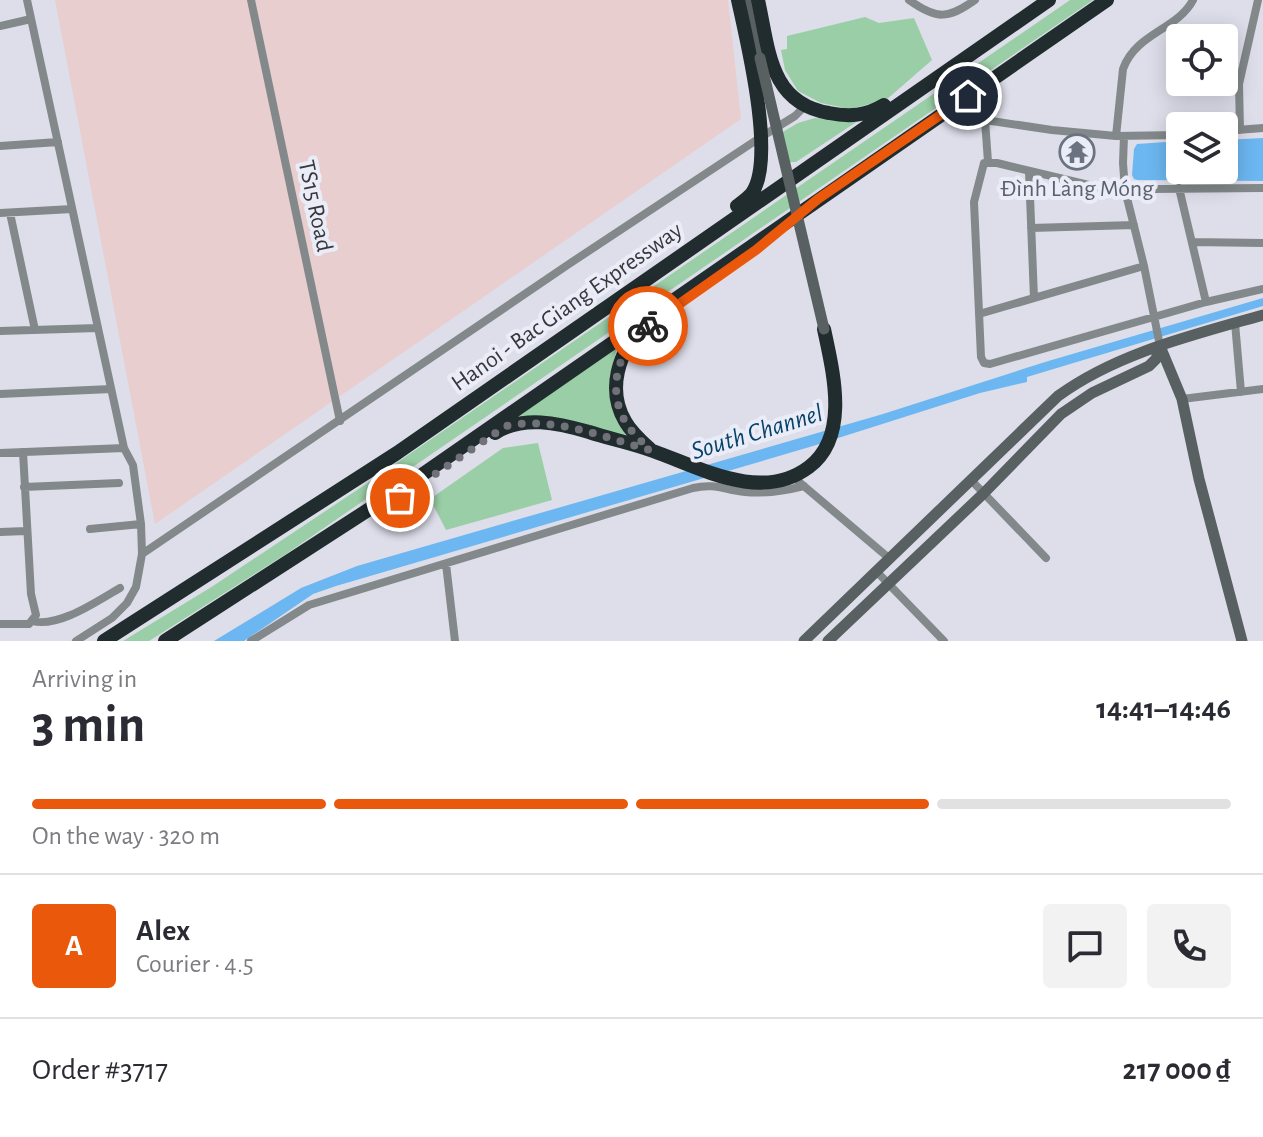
<!DOCTYPE html>
<html lang="en">
<head>
<meta charset="utf-8">
<style>
  :root { --surface:#fff; --page:#f2f2f3; --text:#2b2b33; --muted:#7c7c81; --line:#e1e1e2; --accent:#ea580c }
  body { margin:0; font-family:"Alegreya Sans",sans-serif; background:var(--page); color:var(--text); height:100vh; display:flex; flex-direction:column; font-size:30px; white-space:nowrap }
  * { box-sizing:border-box; margin:0 }
  p { font-size:26px; color:var(--muted) }
  .icon { flex:none; width:44px; height:44px; fill:none; stroke:currentColor; stroke-width:2; stroke-linecap:round; stroke-linejoin:round }
  .map { position:relative; height:641px; overflow:hidden }
  .details { display:flex; flex-direction:column; background:var(--surface); flex:1 }
  .details>* { flex:none }
  .controls { position:absolute; left:1166px; top:24px; display:grid; gap:16px }
  .controls a { display:grid; place-items:center; width:72px; height:72px; border-radius:8px; background:var(--surface); box-shadow:0 4px 20px #0003; font-size:40px }
  .pin { position:absolute; display:grid; place-items:center; width:68px; height:68px; color:#fff; margin:-34px; border:4px solid #fff; border-radius:50%; box-shadow:0 2px 8px #0007 }
  .courier { position:absolute; display:grid; place-items:center; width:80px; height:80px; margin:-40px; border:6px solid #ea580c; border-radius:50%; background:#fff; color:#222; box-shadow:0 2px 10px #0007 }
  .overview em { font-style:normal; font-weight:700 }
  .overview div { display:flex; flex-direction:column-reverse }
  .overview { display:flex; align-items:center; justify-content:space-between; height:136px; padding:0 32px }
  h1 { font-size:52px; font-weight:700; line-height:60px }
  .bar { display:grid; grid-template-columns:repeat(4,1fr); gap:12px 8px; align-content:center; height:96px; padding:0 32px }
  .bar i { height:10px; border-radius:6px; background:var(--line) }
  .bar .current { background:var(--accent) }
  .bar p { grid-column:span 4 }
  .line { display:flex; align-items:center; gap:20px; padding:0 32px; border-top:2px solid var(--line) }
  .line div { flex:1 }
  .round { display:grid; place-items:center; flex:none; width:84px; height:84px; border-radius:8px; background:var(--page) }
  .map>svg:first-child { display:block }
</style>
</head>
<body>
<div class="map">
<svg width="1263" height="641" viewBox="0 0 1263 641">
  <rect width="100%" height="100%" fill="#dddeea"/>
  <path fill="#e9cecf" d="M55,0H728L741,119L155,524Z"/>
  <path fill="#9acea6" d="M1070,0H1093L286,554L149,641H123L213,586L366,484Z
    M865,17L879,23L914,18L932,60L886,100L850,109L821,103L798,91L785,70L781,50L787,49V36Z
    M815,118L858,121L796,162H789L781,133L798,123Z
    M618,344C606,387 606,400 628,439L508,419Z
    M538,443L552,500L446,530L430,499L503,448Z"/>
  <path fill="#6cb7f1" d="M1263,138V181L1138,180L1134,179L1132,175L1134,149L1137,144L1180,141V170H1224V140Z
    M1263,298V306L1027,377V382L980,393L813,446L336,586L313,594L244,641H214L301,588L357,566L883,414L1045,362Z"/>
  <g fill="none" stroke-linecap="round" stroke-linejoin="round">
    <path stroke="#83898a" stroke-width="8" d="M27,0L124,448L133,465L141,524L142,554L136,587L127,603L112,618L76,641
      M251,0L340,421
      M909,0C937,20 948,19 975,0
      M0,26L31,19
      M1240,130L1239,84L1258,0
      M1224,131L1263,128
      M1116,136L1123,69C1136,33 1177,30 1193,0
      M1124,136L1123,163L1125,190L1144,266L1160,346
      M0,146L58,142
      M988,162L985,120L1052,130L1116,136L1180,135
      M1029,171L1034,298
      M1179,188L1206,302
      M1263,188L1153,189L1114,191L997,163H984L974,202L981,357L984,363L990,364L1206,302L1263,289
      M0,213L72,209
      M10,213L35,330
      M1031,228L1134,225
      M1192,242L1263,243
      M979,314L1144,266
      M1235,323L1241,392
      M0,331L98,328
      M0,394L111,389
      M1182,399L1263,389
      M0,453L124,448
      M792,476L890,559
      M971,480L1046,558
      M24,487L119,483
      M90,529L141,524
      M0,532L26,531
      M142,554L569,264L761,137L795,116L805,106
      M446,564L455,641
      M877,572L944,641
      M32,621C59,628 97,601 120,588
      M0,624H29L36,615L31,594L23,452
      M251,641L309,605L693,488C716,483 724,490 745,492C766,494 784,491 804,486"/>
    <path stroke="#586062" stroke-width="11" d="M748,0L760,58
      M1160,346L1182,399L1199,479L1242,641
      M804,641L1058,396C1117,353 1193,335 1263,315
      M828,641L983,494L1061,414L1092,393L1149,366L1156,359L1160,346"/>
    <path stroke="#212c2e" stroke-width="14" d="M758,0C769,49 769,103 829,113C849,117 866,116 884,105
      M737,206C742,202 748,198 752,193C776,159 747,41 738,0
      M643,329C618,351 607,390 625,421C631,432 641,441 650,449
      M495,433C523,415 558,423 589,432C610,439 632,443 653,451C701,468 761,503 809,467C850,436 833,372 824,329
      M104,641L397,453L1049,0
      M165,641L416,479L1107,0"/>
    <path stroke="#586062" stroke-width="11" d="M760,58L824,329"/>
  </g>
  <g fill="none" stroke-linecap="round" stroke-linejoin="round">
    <path stroke="#717279" stroke-width="8" stroke-dasharray="0 14.4" d="M400,498L506,426C555,416 603,437 650,450C641,441 631,432 625,421C606,389 619,346 648,326"/>
    <path stroke="#ea580c" stroke-width="10" d="M648,326L756,250L818,199L968,96"/>
  </g>
  <defs>
    <symbol id="temple-ring" viewBox="-11 -11 22 22"><circle r="9.5" fill="#eaecf7" stroke="#6b7280" stroke-width="1.5"/><path d="M0-6L5-2H3V0L6.5 2.5H4V6H1.5V3h-3V6H-4V2.5H-6.5L-3 0V-2H-5Z" fill="#6b7280"/></symbol>
  </defs>
  <g fill-rule="evenodd">
    <use href="#temple-ring" x="1057" y="132" width="40" height="40"/>
  </g>
  <g text-anchor="middle" dominant-baseline="central" stroke-width="8" stroke-linejoin="round" paint-order="stroke">
    <g font-size="24" fill="#5b616d" stroke="#eaecf7">
      <text x="1077" y="189">Đình Làng Móng</text>
    </g>
    <g font-size="24" fill="#37383c" stroke="#eaecf7">
      <text transform="translate(315 206) rotate(78)">TS15 Road</text>
      <text transform="translate(567 307) rotate(-35)">Hanoi - Bac Giang Expressway</text>
    </g>
    <g font-size="26" font-style="italic" fill="#074369" stroke="#eaecf7">
      <text transform="translate(757 432) rotate(-17)">South Channel</text>
    </g>
  </g>
</svg>
<div class="controls">
<a><svg class="icon" aria-label="locate" viewBox="0 0 24 24"><circle cx="12" cy="12" r="6"/><path d="M12 2v4M12 18v4M2 12h4M18 12h4"/></svg></a>
<a><svg class="icon" aria-label="layers" viewBox="0 0 24 24"><path d="M12 4l9 5-9 5-9-5zM3 14l9 5 9-5"/></svg></a>
</div>
<div class="pin" style="left:400px;top:498px;background:#ea580c"><svg class="icon" aria-label="bag" viewBox="0 0 24 24"><path d="M5 8h14l-1 12H6zM9 8a3 3 0 0 1 6 0"/></svg></div>
<div class="pin" style="left:968px;top:96px;background:#1f2937"><svg class="icon" aria-label="home" viewBox="0 0 24 24"><path d="M3 11l9-7 9 7M6 9v11h12V9"/></svg></div>
<div class="courier" style="left:648px;top:326px"><svg class="icon" aria-label="bike" viewBox="0 0 24 24"><circle cx="6" cy="16" r="4"/><circle cx="18" cy="16" r="4"/><path d="M6 16l4-8h5l3 8M10 8l3 8H6M13 5h3"/></svg></div>
</div>
<section class="details">
<div class="overview"><div><h1>3 min</h1><p>Arriving in</p></div><em>14:41–14:46</em></div>
<div class="bar"><i class="current"></i><i class="current"></i><i class="current"></i><i></i><p>On the way · 320 m</p></div>
<div class="line" style="height:144px"><b class="round" style="background:var(--accent);color:#fff">A</b><div><b>Alex</b><p>Courier · 4.5</p></div><a class="round"><svg class="icon" aria-label="chat" viewBox="0 0 24 24"><path d="M4 5h16v11H9l-5 4z"/></svg></a><a class="round"><svg class="icon" aria-label="phone" viewBox="0 0 24 24"><path d="M5 4h4l2 5-3 2q2 4 5 5l2-3 5 2v4C11 20 4 13 5 4z"/></svg></a></div>
<div class="line" style="height:104px"><div>Order #3717</div><b>217 000 ₫</b></div>
</section>
</body>
</html>
